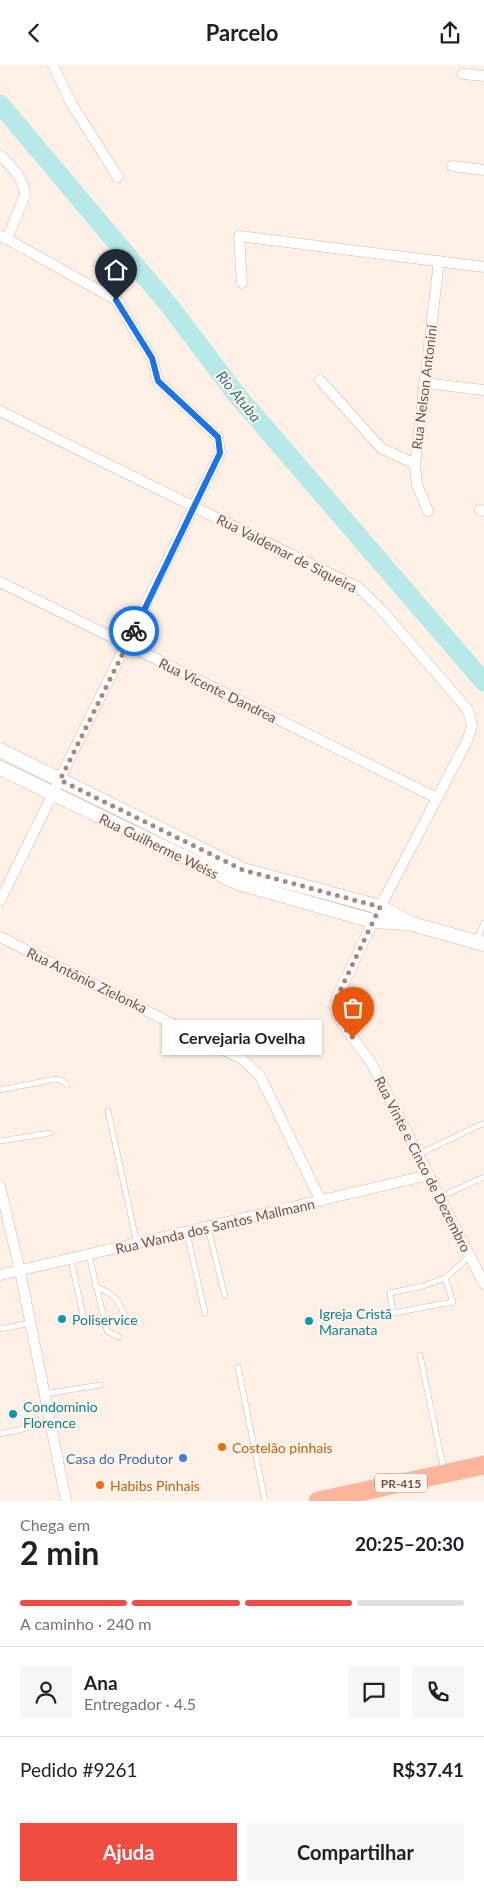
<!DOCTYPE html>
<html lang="pt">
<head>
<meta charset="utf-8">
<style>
  :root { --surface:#fff; --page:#f6f6f6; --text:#202124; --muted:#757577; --line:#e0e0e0; --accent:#f14c41 }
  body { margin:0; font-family:Lato,sans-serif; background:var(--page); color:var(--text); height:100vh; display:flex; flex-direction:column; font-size:19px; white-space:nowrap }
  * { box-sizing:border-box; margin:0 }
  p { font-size:16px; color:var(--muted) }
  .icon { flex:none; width:28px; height:28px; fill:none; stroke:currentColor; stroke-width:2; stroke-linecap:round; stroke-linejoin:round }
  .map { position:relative; height:1436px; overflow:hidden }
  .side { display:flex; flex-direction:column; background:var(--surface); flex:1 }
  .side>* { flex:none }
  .pin { position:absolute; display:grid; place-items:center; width:42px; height:42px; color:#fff; margin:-51px -21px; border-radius:50% 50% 50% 0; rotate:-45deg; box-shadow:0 0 5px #0007 }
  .pin .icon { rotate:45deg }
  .courier { position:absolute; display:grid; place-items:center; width:50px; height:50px; margin:-25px; border:4px solid #1a73e8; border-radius:50%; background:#fff; color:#222; box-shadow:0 1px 6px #0007 }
  .bubble { position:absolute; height:35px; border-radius:0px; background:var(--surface); box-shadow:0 1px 4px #0004; font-size:16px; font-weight:700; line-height:35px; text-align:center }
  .head em { font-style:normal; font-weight:700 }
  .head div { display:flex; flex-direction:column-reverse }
  .head { display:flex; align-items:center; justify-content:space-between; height:85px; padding:0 20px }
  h1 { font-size:32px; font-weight:700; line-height:38px }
  .bar { display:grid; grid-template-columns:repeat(4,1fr); gap:8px 5px; align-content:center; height:60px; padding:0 20px }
  .bar i { height:6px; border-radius:4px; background:var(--line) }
  .bar .selected { background:var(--accent) }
  .bar p { grid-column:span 4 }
  .line { display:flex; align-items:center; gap:12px; padding:0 20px; border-top:1px solid var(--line) }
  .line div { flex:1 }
  .round { display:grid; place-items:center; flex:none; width:52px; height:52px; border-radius:0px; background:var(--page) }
  .action { display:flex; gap:10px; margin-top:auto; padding:10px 20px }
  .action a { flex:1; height:58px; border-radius:0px; background:var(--accent); color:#fff; font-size:20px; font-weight:700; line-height:58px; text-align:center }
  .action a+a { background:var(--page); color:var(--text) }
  header { display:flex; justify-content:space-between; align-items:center; height:65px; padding:0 20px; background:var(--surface); font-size:22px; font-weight:700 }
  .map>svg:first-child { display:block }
</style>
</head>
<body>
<header><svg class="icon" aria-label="back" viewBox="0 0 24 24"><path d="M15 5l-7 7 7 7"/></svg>Parcelo<svg class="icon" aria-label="share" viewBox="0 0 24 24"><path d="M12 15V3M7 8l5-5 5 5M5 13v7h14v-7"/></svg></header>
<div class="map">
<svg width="484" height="1436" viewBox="0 0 484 1436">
  <rect width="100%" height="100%" fill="#fef0e5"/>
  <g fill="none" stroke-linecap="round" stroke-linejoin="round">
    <path stroke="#b7e9e9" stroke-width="19" d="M0,39L168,239L236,329L484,617"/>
    <defs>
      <path id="service" d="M476,877L484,858
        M0,1025L56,1014L63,1016L67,1020
        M108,1046L137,1179
        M0,1076L50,1068
        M419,1089L484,1058
        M440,1132L484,1112
        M208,1163L225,1231
        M187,1168L205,1248
        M89,1190L107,1266L119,1272
        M71,1195L84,1255
        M445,1213L453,1237L393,1248L390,1228L423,1221L445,1213L470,1191
        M95,1221C115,1230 120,1235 126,1256
        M0,1264L30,1258
        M420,1290L444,1406
        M238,1302L265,1436
        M45,1329L100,1320
        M0,1369L50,1358"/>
      <path id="minor" d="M53,0L71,38L118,112
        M463,9L484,11
        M0,90C12,103 23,111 25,130L7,174
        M452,101L484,105
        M0,170L116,235L152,293L158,316L218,372L220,388L0,836
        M242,218L239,171L484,202
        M320,315L381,383L415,399
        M424,318L484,325
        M0,346L359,523L380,543L468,645L472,661L467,676L380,842L336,934L335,943L337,951L372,999L484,1219
        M480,445L484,446
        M428,446L417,420L415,399L439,196
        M0,517L437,733
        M0,872L242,994L260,1011L321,1136
        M0,1121L20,1206L66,1436
        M0,1210L429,1110"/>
      <path id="tertiary" d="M0,685L243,805L380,842L412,859L484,879
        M0,703L238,818L373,856L407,858"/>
      <path id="trunk" d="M318,1436L484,1400"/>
    </defs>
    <use href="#service" stroke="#d3b8ac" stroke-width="6"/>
    <use href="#minor" stroke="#d3b8ac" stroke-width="11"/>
    <use href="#tertiary" stroke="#d3b8ac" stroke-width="15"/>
    <use href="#trunk" stroke="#d9cecc" stroke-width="19"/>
    <use href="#service" stroke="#fff" stroke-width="5"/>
    <use href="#minor" stroke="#fff" stroke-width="10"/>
    <use href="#tertiary" stroke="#fff" stroke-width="14"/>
    <use href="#trunk" stroke="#feb599" stroke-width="18"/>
  </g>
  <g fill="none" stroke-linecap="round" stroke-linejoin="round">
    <path stroke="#a8897f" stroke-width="5" stroke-dasharray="0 9" d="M134,566L60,715L243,805L380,842L336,934C334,951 343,960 353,973"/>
    <path stroke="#1a73e8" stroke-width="6" d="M116,235L152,293L158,316L218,372L220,388L134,566"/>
  </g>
  <g fill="#0f9aa8" stroke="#fff5ed" stroke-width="2">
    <circle cx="62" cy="1254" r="5"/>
    <circle cx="309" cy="1256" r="5"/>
    <circle cx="13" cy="1349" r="5"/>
  </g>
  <g fill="#e8710a" stroke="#fff5ed" stroke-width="2">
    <circle cx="222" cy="1382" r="5"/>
    <circle cx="100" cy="1420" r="5"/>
  </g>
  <circle fill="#3f7fe0" stroke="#fff5ed" stroke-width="2" cx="183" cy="1393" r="5"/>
  <g text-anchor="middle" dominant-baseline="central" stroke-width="4" stroke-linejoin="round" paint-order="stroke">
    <rect fill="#fff5ed" stroke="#a1827a" stroke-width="1" x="375" y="1408.5" width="52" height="19" rx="4"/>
    <g font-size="12" font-weight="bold" fill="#795148">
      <text x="401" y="1418">PR-415</text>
    </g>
    <g font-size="14" fill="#795148" stroke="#fff5ed">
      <text transform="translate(424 322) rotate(-83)">Rua Nelson Antonini</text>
      <text transform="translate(287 488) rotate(27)">Rua Valdemar de Siqueira</text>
      <text transform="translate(218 625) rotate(26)">Rua Vicente Dandrea</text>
      <text transform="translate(159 781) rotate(26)">Rua Guilherme Weiss</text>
      <text transform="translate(87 915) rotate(26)">Rua Antônio Zielonka</text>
      <text transform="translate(423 1099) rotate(63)">Rua Vinte e Cinco de Dezembro</text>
      <text transform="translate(215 1161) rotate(-13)">Rua Wanda dos Santos Mallmann</text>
    </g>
    <g font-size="14" fill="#0d838f" stroke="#fff5ed" text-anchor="start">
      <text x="319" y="1248">Igreja Cristã<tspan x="319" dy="16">Maranata</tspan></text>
      <text x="72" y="1254">Poliservice</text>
      <text x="23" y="1341">Condominio<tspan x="23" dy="16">Florence</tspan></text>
    </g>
    <g font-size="14" fill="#c56008" stroke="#fff5ed" text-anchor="start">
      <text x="232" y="1382">Costelão pinhais</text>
      <text x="110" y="1420">Habibs Pinhais</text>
    </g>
    <g font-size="14" fill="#366cbe" stroke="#fff5ed" text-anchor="end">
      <text x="173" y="1393">Casa do Produtor</text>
    </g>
    <g font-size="15" font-style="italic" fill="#377878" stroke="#fff5ed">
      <text transform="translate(239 331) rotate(51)">Rio Atuba</text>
    </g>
  </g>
</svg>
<div class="pin" style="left:353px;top:973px;background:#ea580c"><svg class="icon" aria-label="bag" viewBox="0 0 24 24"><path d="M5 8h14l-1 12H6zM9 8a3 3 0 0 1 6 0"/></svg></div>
<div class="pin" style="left:116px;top:235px;background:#1f2937"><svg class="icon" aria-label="home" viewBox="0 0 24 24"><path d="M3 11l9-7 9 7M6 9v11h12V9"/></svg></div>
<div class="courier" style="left:134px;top:566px"><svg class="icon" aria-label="bike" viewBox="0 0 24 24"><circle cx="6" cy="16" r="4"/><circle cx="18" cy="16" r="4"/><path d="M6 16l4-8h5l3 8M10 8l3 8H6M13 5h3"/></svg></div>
<div class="bubble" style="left:162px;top:955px;width:160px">Cervejaria Ovelha</div>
</div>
<section class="side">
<div class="head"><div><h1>2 min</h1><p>Chega em</p></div><em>20:25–20:30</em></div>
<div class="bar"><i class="selected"></i><i class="selected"></i><i class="selected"></i><i></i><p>A caminho · 240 m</p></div>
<div class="line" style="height:90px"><a class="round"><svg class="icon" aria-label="person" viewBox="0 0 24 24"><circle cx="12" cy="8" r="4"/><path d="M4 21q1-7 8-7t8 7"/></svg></a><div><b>Ana</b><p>Entregador · 4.5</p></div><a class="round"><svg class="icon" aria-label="chat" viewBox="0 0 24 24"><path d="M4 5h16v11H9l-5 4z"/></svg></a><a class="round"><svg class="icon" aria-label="phone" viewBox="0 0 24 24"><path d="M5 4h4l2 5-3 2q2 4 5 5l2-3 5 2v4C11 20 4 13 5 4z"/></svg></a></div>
<div class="line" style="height:65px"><div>Pedido #9261</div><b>R$37.41</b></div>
<div class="action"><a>Ajuda</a><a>Compartilhar</a></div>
</section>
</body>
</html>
